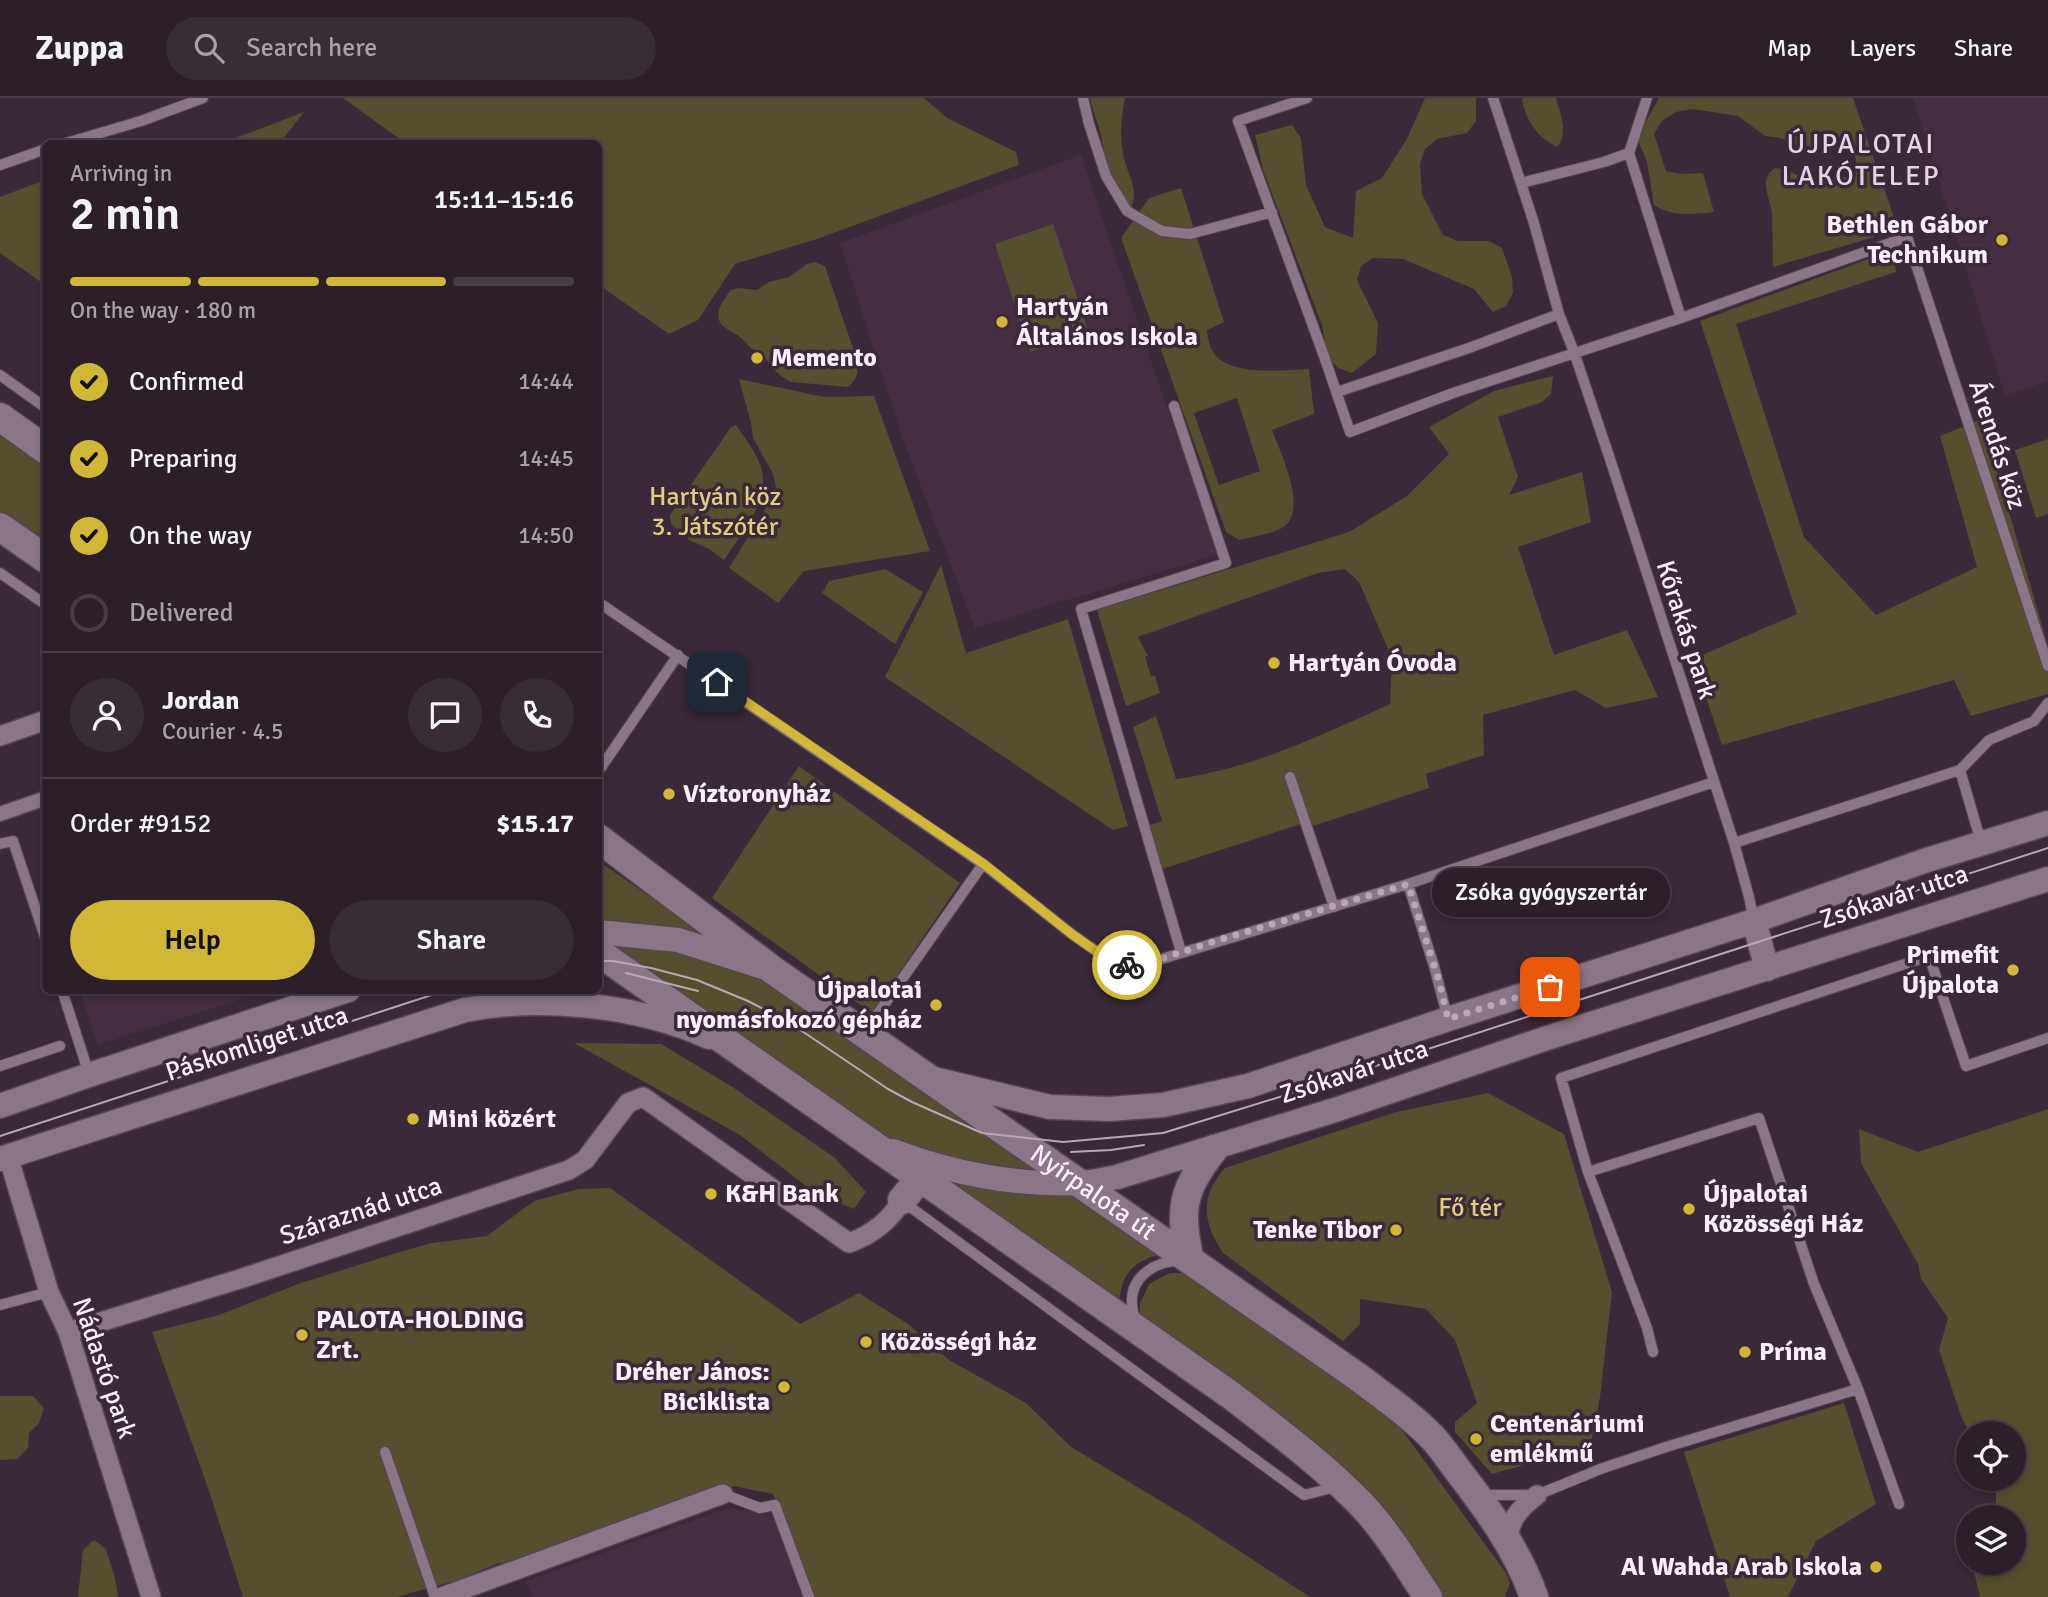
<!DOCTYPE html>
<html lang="en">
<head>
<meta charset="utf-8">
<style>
  :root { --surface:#2c1f2a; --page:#382c36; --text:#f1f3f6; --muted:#a6a2a8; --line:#483d47; --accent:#d0b736 }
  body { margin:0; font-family:Signika,sans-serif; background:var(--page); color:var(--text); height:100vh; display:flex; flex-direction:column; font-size:26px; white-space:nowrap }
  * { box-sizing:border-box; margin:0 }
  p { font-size:23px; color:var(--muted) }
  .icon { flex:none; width:38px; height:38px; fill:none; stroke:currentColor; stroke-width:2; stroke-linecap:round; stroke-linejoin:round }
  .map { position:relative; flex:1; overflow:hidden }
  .drawer { position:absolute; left:42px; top:42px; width:560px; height:854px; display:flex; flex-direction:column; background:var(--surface); border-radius:10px; box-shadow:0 4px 10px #0003,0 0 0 2px var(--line) }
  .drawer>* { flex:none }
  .controls { position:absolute; left:1956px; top:1323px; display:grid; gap:14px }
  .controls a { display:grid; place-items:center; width:70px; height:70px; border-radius:50%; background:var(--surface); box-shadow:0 4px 10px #0003,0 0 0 2px var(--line); font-size:35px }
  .pin { position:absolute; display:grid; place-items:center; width:60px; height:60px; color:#fff; margin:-30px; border-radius:14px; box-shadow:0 4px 10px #0006 }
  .courier { position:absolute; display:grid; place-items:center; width:70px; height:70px; margin:-35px; border:5px solid #d0b736; border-radius:50%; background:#fff; color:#222; box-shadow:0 2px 9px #0007 }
  .bubble { position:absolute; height:49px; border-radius:24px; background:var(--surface); box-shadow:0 4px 10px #0003,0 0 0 2px var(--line); font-size:23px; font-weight:600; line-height:49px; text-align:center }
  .head em { font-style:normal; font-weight:600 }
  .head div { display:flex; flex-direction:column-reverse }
  .head { display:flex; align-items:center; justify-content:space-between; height:119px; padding:0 28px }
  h1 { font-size:46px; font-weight:600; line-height:52px }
  .bar { display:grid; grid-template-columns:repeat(4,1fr); gap:10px 7px; align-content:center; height:84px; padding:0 28px }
  .bar i { height:9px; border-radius:5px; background:var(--line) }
  .bar .active { background:var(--accent) }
  .bar p { grid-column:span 4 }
  .line { display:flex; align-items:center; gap:18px; padding:0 28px; border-top:2px solid var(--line) }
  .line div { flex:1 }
  .round { display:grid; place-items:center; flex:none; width:74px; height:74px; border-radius:37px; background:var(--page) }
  ol { padding:0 28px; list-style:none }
  li { display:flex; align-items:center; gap:21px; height:77px }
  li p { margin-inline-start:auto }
  li .icon { padding:7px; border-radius:50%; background:var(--accent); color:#111; stroke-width:4 }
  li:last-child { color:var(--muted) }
  li i { width:38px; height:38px; border:4px solid var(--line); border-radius:50% }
  .primary-button { display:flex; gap:14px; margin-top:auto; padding:14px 28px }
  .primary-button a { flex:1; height:80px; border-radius:42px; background:var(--accent); color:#111; font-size:28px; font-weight:600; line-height:80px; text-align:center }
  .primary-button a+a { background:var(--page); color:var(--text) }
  header { display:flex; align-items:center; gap:42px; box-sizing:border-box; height:98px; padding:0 35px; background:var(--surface); border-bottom:2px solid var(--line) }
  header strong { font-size:33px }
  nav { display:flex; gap:38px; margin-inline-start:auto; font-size:24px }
  .search { width:490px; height:63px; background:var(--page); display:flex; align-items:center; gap:18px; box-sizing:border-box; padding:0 24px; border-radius:38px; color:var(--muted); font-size:26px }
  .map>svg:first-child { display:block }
</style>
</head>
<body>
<header>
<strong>Zuppa</strong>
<div class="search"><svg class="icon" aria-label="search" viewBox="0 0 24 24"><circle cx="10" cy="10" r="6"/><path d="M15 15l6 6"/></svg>Search here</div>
<nav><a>Map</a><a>Layers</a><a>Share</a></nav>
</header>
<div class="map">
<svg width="2048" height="1499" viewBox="0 0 2048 1499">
  <rect width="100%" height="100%" fill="#3a2938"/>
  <path fill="#452e42" d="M1913,0H2048V283L2005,297Z
    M1081,57L1163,298L1220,456L975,530L902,339L840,145Z
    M80,893V892L267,893L98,947Z
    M728,1410L750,1413L774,1411L803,1499H532L526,1483Z"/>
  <path fill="#554e2f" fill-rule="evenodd" d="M343,0H924L947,20L1016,54L1019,67L817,141L735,166L698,222L669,236L599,187L598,46L405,45Z
    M1090,0H1125C1121,19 1120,36 1123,55C1126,76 1142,93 1129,113C1102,104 1107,66 1102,43C1100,29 1093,15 1090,0Z
    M1425,0H1476V23L1467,35L1437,41L1425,51L1420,66L1422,96L1443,137L1458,143H1489L1502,150L1512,179L1513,195L1506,208L1493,214L1474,191L1403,161L1373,160L1361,168L1357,182L1378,225L1376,256L1352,275L1338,270L1327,258L1322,227L1263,72L1255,37L1292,27L1301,40L1306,87L1325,129L1353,140L1356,93L1382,80L1407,41Z
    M1522,0H1556C1560,15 1569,35 1557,49C1537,40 1525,21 1522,0Z
    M1659,0H1853L1899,134H1891L1773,169L1772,115L1766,90V83L1769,75L1775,70L1783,71L1820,87C1828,78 1836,79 1848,79C1863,63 1855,53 1839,43L1810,52L1780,40L1765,38L1738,18L1693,11L1676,14L1662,23L1654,36L1666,73L1681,76L1703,75L1714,114C1695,116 1670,119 1654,107L1647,64L1638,42L1640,34Z
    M304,14L280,45H222Z
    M45,82H46L45,187L0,155V99Z
    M1181,90L1224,224L1207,232C1208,242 1210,250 1216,258C1235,278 1284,272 1309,271L1314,316L1272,332C1280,354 1310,414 1282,430C1272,436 1251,439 1239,442L1226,434L1121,140L1149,100ZM1237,300L1260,373L1219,387L1194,315Z
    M1053,126L1089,235L1030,254L995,146Z
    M1893,152L1896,174L1736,226L1804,439L1876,517L1977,469L1940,338L1982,321L2048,548V596L1971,618L1954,582L1722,647L1693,561L1797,516L1700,223Z
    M815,164L825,168L856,259C858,274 860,278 848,289L791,284C778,278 770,268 763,255C749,251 751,249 741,240C736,235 727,232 722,227C712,216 724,201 731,192L738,190L757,192L769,184L789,179L807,166Z
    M1553,278L1551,296L1542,304L1498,319L1518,379L1509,397L1582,374L1591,424L1518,449L1554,557L1627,532L1658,599L1606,610L1575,592L1483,617L1484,657L1426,676L1429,690L1307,730L1301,726L1162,771L1150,727L1162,723L1133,629L1156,618L1176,681C1252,671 1321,637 1390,606L1392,560L1359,484L1345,471L1318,475L1138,539L1148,558L1145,559L1151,578H1155L1160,595L1126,608L1097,512L1349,434L1407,398L1449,356L1429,329L1494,293Z
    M739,281L824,299L874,298L930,453L804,473L778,505L729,470L762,417L776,389L773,376L753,340L751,325Z
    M736,327C745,340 756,354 761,369C771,403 741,436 724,462L709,451L691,443L671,426L670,417L731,329Z
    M0,336L45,367V447L0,415Z
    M2048,341V416L2036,420L2015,352Z
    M941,467L966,555L1068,521L1128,728L1113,732L885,579Z
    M885,471L923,494L895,546L822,495L829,483Z
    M799,668L960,785L872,915L712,800Z
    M598,763L726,850L599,825Z
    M599,845L681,851L764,878L1056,1080L889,1051Z
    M574,945L661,946L734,990L835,1060L866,1094L854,1111L815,1095L740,1037Z
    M1488,995L1564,1036L1612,1194L1600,1299L1590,1349L1492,1376L1455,1334V1324L1477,1305L1455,1242L1426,1211L1360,1201V1226L1343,1243L1223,1155C1203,1125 1199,1099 1225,1070L1396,1014Z
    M2048,1011V1499H1980L1972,1465H2014V1419H1982L1996,1406V1390L1992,1381H2014V1335H1970L1961,1318L1939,1252L1948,1220L1921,1181L1918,1166L1861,1065L1859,1031L1918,1054Z
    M917,1071L1084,1100L1162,1156C1129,1164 1120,1179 1119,1211Z
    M610,1090L800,1226L859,1195L908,1226L949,1262L1026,1305L1071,1349L1189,1420L1310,1499H814L773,1396L734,1388L578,1448L496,1466L458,1482L396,1499H243L208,1390L152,1234L219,1217L298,1186L403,1153L432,1145L487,1138L534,1103L579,1091Z
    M1170,1175H1189L1394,1321L1506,1475L1510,1485L1505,1499H1441L1396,1432L1139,1226L1140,1206L1149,1186Z
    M2,1298H33L44,1310L39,1325L29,1335L28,1350L17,1361L0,1362V1299Z
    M1844,1305L1876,1406L1816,1443L1788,1499H1730L1684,1354Z
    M94,1442L106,1451L115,1480L118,1499H78L83,1452Z"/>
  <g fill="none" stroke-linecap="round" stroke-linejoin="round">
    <defs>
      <path id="service" d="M1083,0L1089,26L1106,78L1127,113L1162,133L1190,136L1272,114
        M1307,0L1238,23L1324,258L1350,334L1453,295L1681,220L1907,139L2048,568
        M1493,0L1533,122L1559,216L1574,254L1610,361L1734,745L1749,799L1754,823
        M63,46L141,23L203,0
        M1629,55L1681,220
        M0,67L46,51
        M1521,85L1604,64L1629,55L1647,0
        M0,277L46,310
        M1337,294L1469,250L1559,216
        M1174,308L1226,465L1081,511L1181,854
        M0,475L46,507
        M598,504L983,766L1073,837L1106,860L1126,867L1145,866L1408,786L1714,684
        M598,674L678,557
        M1290,679L1334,809
        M1981,744L1960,672L1989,642L2034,623L2048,605
        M1734,745L1960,672
        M0,746L13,743L46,842
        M1408,786L1434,868L1448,921
        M62,892L89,976
        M865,934L983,766
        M0,968L60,948
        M1588,1074L1759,1020L1814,1186L1858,1291L1899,1406
        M902,1103L1304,1397L1336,1389
        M0,1207L49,1194
        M1136,1223C1134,1218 1132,1212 1132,1206C1130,1179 1155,1163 1179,1163
        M1653,1254L1647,1230L1588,1074L1561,980L1929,858L1966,968L2048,940
        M385,1354L435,1499
        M723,1396L760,1410L775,1407L809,1499
        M1481,1397H1537L1603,1370L1666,1349L1858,1291"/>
      <path id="pedestrian" d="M0,716L46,700"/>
      <path id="minor" d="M0,638L46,622
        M8,1058L49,1194L68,1234L151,1499
        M68,1234L243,1180L569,1072L585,1062L628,1005L643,999L849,1145C871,1137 890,1123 902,1102
        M1509,1448C1506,1424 1520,1410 1537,1397
        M442,1499L723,1396"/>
      <path id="tertiary" d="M1754,823L1767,871
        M598,834L678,842L763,869
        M934,981L1050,1009L1109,1011L1163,1007L1248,988L1448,921L1754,823L1924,763L2048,725
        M0,1008L89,977L348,892
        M893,1053C950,1075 1017,1088 1079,1085C1092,1085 1105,1081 1117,1079L1335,1012L1547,940L2048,781
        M0,1061L465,912C541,897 638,907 709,939"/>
      <g id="secondary">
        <path d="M0,319L46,352"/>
        <path d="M0,429L46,461"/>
        <path id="s1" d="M598,740L774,873L1358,1279C1383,1298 1411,1317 1433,1340C1441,1349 1449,1360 1456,1370C1486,1409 1518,1452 1534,1499"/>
        <path d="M598,854L1232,1298C1276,1332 1322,1366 1361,1406C1387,1433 1407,1468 1428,1499"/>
        <path d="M902,1102L921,1079"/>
        <path d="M1190,1162C1178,1113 1182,1091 1214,1051"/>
      </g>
    </defs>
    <use href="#service" stroke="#554653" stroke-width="12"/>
    <use href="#pedestrian" stroke="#554653" stroke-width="17"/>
    <use href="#minor" stroke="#554653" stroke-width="22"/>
    <use href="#tertiary" stroke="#554653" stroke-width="27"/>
    <use href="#secondary" stroke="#554653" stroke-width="31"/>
    <use href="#service" stroke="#8b7687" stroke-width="10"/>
    <use href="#pedestrian" stroke="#8b7687" stroke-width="14"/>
    <use href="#minor" stroke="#8b7687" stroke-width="19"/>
    <use href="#tertiary" stroke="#8b7687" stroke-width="24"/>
    <use href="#secondary" stroke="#8b7687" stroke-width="28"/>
    <path stroke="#b6a9b4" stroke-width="2" d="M598,863H613L651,870L697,882L748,903L790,925L888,991L912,1004L982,1035L1063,1044L1163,1035L1286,997L2048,750
      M626,875L698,893
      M0,1038L447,892
      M1071,1054L1111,1052L1144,1047"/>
  </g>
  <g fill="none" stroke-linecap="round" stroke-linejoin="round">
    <path stroke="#b7a9b5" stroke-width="7" stroke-dasharray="0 12.6" d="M1127,867L1145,866L1219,842L1408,786L1439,883L1448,921L1550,889"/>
    <path stroke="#d0b736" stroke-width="9" d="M717,584L984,766L1073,837L1106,860L1127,867"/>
  </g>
  <g fill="#d0b736" stroke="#3a2938" stroke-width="2.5">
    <circle cx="2002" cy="142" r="7"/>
    <circle cx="1002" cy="224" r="7"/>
    <circle cx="757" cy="260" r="7"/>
    <circle cx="1274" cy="565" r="7"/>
    <circle cx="669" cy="696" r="7"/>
    <circle cx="2013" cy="872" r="7"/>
    <circle cx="936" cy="907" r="7"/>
    <circle cx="413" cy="1021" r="7"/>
    <circle cx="711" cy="1096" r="7"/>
    <circle cx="1689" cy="1111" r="7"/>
    <circle cx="1396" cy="1132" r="7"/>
    <circle cx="302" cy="1237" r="7"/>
    <circle cx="866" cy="1244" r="7"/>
    <circle cx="1745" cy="1254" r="7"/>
    <circle cx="784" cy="1289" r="7"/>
    <circle cx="1476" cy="1341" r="7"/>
    <circle cx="1876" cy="1469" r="7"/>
  </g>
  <g text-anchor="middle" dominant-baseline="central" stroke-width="7" stroke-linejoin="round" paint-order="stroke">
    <g font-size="26" font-weight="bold" fill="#faeef8" stroke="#3a2938" text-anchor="start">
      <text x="1988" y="127" text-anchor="end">Bethlen Gábor<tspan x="1988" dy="30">Technikum</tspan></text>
      <text x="1016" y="209">Hartyán<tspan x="1016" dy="30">Általános Iskola</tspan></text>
      <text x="771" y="260">Memento</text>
      <text x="1288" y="565">Hartyán Óvoda</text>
      <text x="683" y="696">Víztoronyház</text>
      <text x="1999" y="857" text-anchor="end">Primefit<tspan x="1999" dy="30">Újpalota</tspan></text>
      <text x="922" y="892" text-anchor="end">Újpalotai<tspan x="922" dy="30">nyomásfokozó gépház</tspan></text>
      <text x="427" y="1021">Mini közért</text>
      <text x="725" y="1096">K&amp;H Bank</text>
      <text x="1703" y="1096">Újpalotai<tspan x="1703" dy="30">Közösségi Ház</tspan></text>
      <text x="1382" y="1132" text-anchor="end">Tenke Tibor</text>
      <text x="316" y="1222">PALOTA-HOLDING<tspan x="316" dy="30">Zrt.</tspan></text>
      <text x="880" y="1244">Közösségi ház</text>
      <text x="1759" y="1254">Príma</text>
      <text x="770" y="1274" text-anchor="end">Dréher János:<tspan x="770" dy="30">Biciklista</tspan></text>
      <text x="1490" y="1326">Centenáriumi<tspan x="1490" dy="30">emlékmű</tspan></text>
      <text x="1862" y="1469" text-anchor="end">Al Wahda Arab Iskola</text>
    </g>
    <g font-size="26" fill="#faeef8" stroke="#3a2938">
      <text transform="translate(1997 347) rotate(72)">Árendás köz</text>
      <text transform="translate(1686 532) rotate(72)">Kőrakás park</text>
      <text transform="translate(1894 799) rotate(-18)">Zsókavár utca</text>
      <text transform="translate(257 946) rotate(-18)">Páskomliget utca</text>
      <text transform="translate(1354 974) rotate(-18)">Zsókavár utca</text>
      <text stroke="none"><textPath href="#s1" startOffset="609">Nyírpalota út</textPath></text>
      <text transform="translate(361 1113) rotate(-18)">Száraznád utca</text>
      <text transform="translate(104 1270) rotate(71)">Nádastó park</text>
    </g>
    <g font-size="26" fill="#e0ce7b" stroke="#3a2938">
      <text x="715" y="399">Hartyán köz<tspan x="715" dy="30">3. Játszótér</tspan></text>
      <text x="1470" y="1110">Fő tér</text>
    </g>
    <g font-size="28" letter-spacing="2" fill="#e8d1e4" stroke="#3a2938">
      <text x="1861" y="46">ÚJPALOTAI<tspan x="1861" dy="32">LAKÓTELEP</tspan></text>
    </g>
  </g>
</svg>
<div class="controls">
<a><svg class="icon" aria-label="locate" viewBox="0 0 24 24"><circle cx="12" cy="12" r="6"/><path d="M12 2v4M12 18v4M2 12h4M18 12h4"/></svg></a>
<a><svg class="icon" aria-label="layers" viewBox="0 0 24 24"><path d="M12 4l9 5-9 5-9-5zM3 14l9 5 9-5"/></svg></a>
</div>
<div class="pin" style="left:1550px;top:889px;background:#ea580c"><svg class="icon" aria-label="bag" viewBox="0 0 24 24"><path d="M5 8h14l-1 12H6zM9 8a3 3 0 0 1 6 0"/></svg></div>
<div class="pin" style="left:717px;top:584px;background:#1f2937"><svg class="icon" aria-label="home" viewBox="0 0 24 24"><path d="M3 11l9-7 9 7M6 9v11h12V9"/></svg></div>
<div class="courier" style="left:1127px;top:867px"><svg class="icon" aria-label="bike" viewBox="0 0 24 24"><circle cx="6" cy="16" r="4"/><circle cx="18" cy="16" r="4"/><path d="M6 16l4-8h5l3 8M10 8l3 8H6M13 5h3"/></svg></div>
<div class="bubble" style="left:1432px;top:770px;width:238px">Zsóka gyógyszertár</div>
<section class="drawer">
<div class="head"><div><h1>2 min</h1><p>Arriving in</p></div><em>15:11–15:16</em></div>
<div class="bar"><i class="active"></i><i class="active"></i><i class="active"></i><i></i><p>On the way · 180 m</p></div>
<ol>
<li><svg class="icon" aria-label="check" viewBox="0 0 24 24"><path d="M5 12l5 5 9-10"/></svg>Confirmed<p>14:44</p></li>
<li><svg class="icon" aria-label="check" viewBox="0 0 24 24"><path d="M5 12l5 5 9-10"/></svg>Preparing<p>14:45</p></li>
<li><svg class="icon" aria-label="check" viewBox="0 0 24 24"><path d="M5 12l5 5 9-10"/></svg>On the way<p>14:50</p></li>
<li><i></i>Delivered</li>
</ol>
<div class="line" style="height:126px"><a class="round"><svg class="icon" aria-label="person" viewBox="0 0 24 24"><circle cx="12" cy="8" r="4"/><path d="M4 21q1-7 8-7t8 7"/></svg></a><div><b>Jordan</b><p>Courier · 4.5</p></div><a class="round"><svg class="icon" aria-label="chat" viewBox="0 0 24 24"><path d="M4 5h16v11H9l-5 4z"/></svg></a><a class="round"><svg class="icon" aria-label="phone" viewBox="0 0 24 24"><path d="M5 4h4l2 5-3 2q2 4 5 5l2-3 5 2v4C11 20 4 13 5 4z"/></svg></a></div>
<div class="line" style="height:91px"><div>Order #9152</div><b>$15.17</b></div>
<div class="primary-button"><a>Help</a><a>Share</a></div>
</section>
</div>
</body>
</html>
